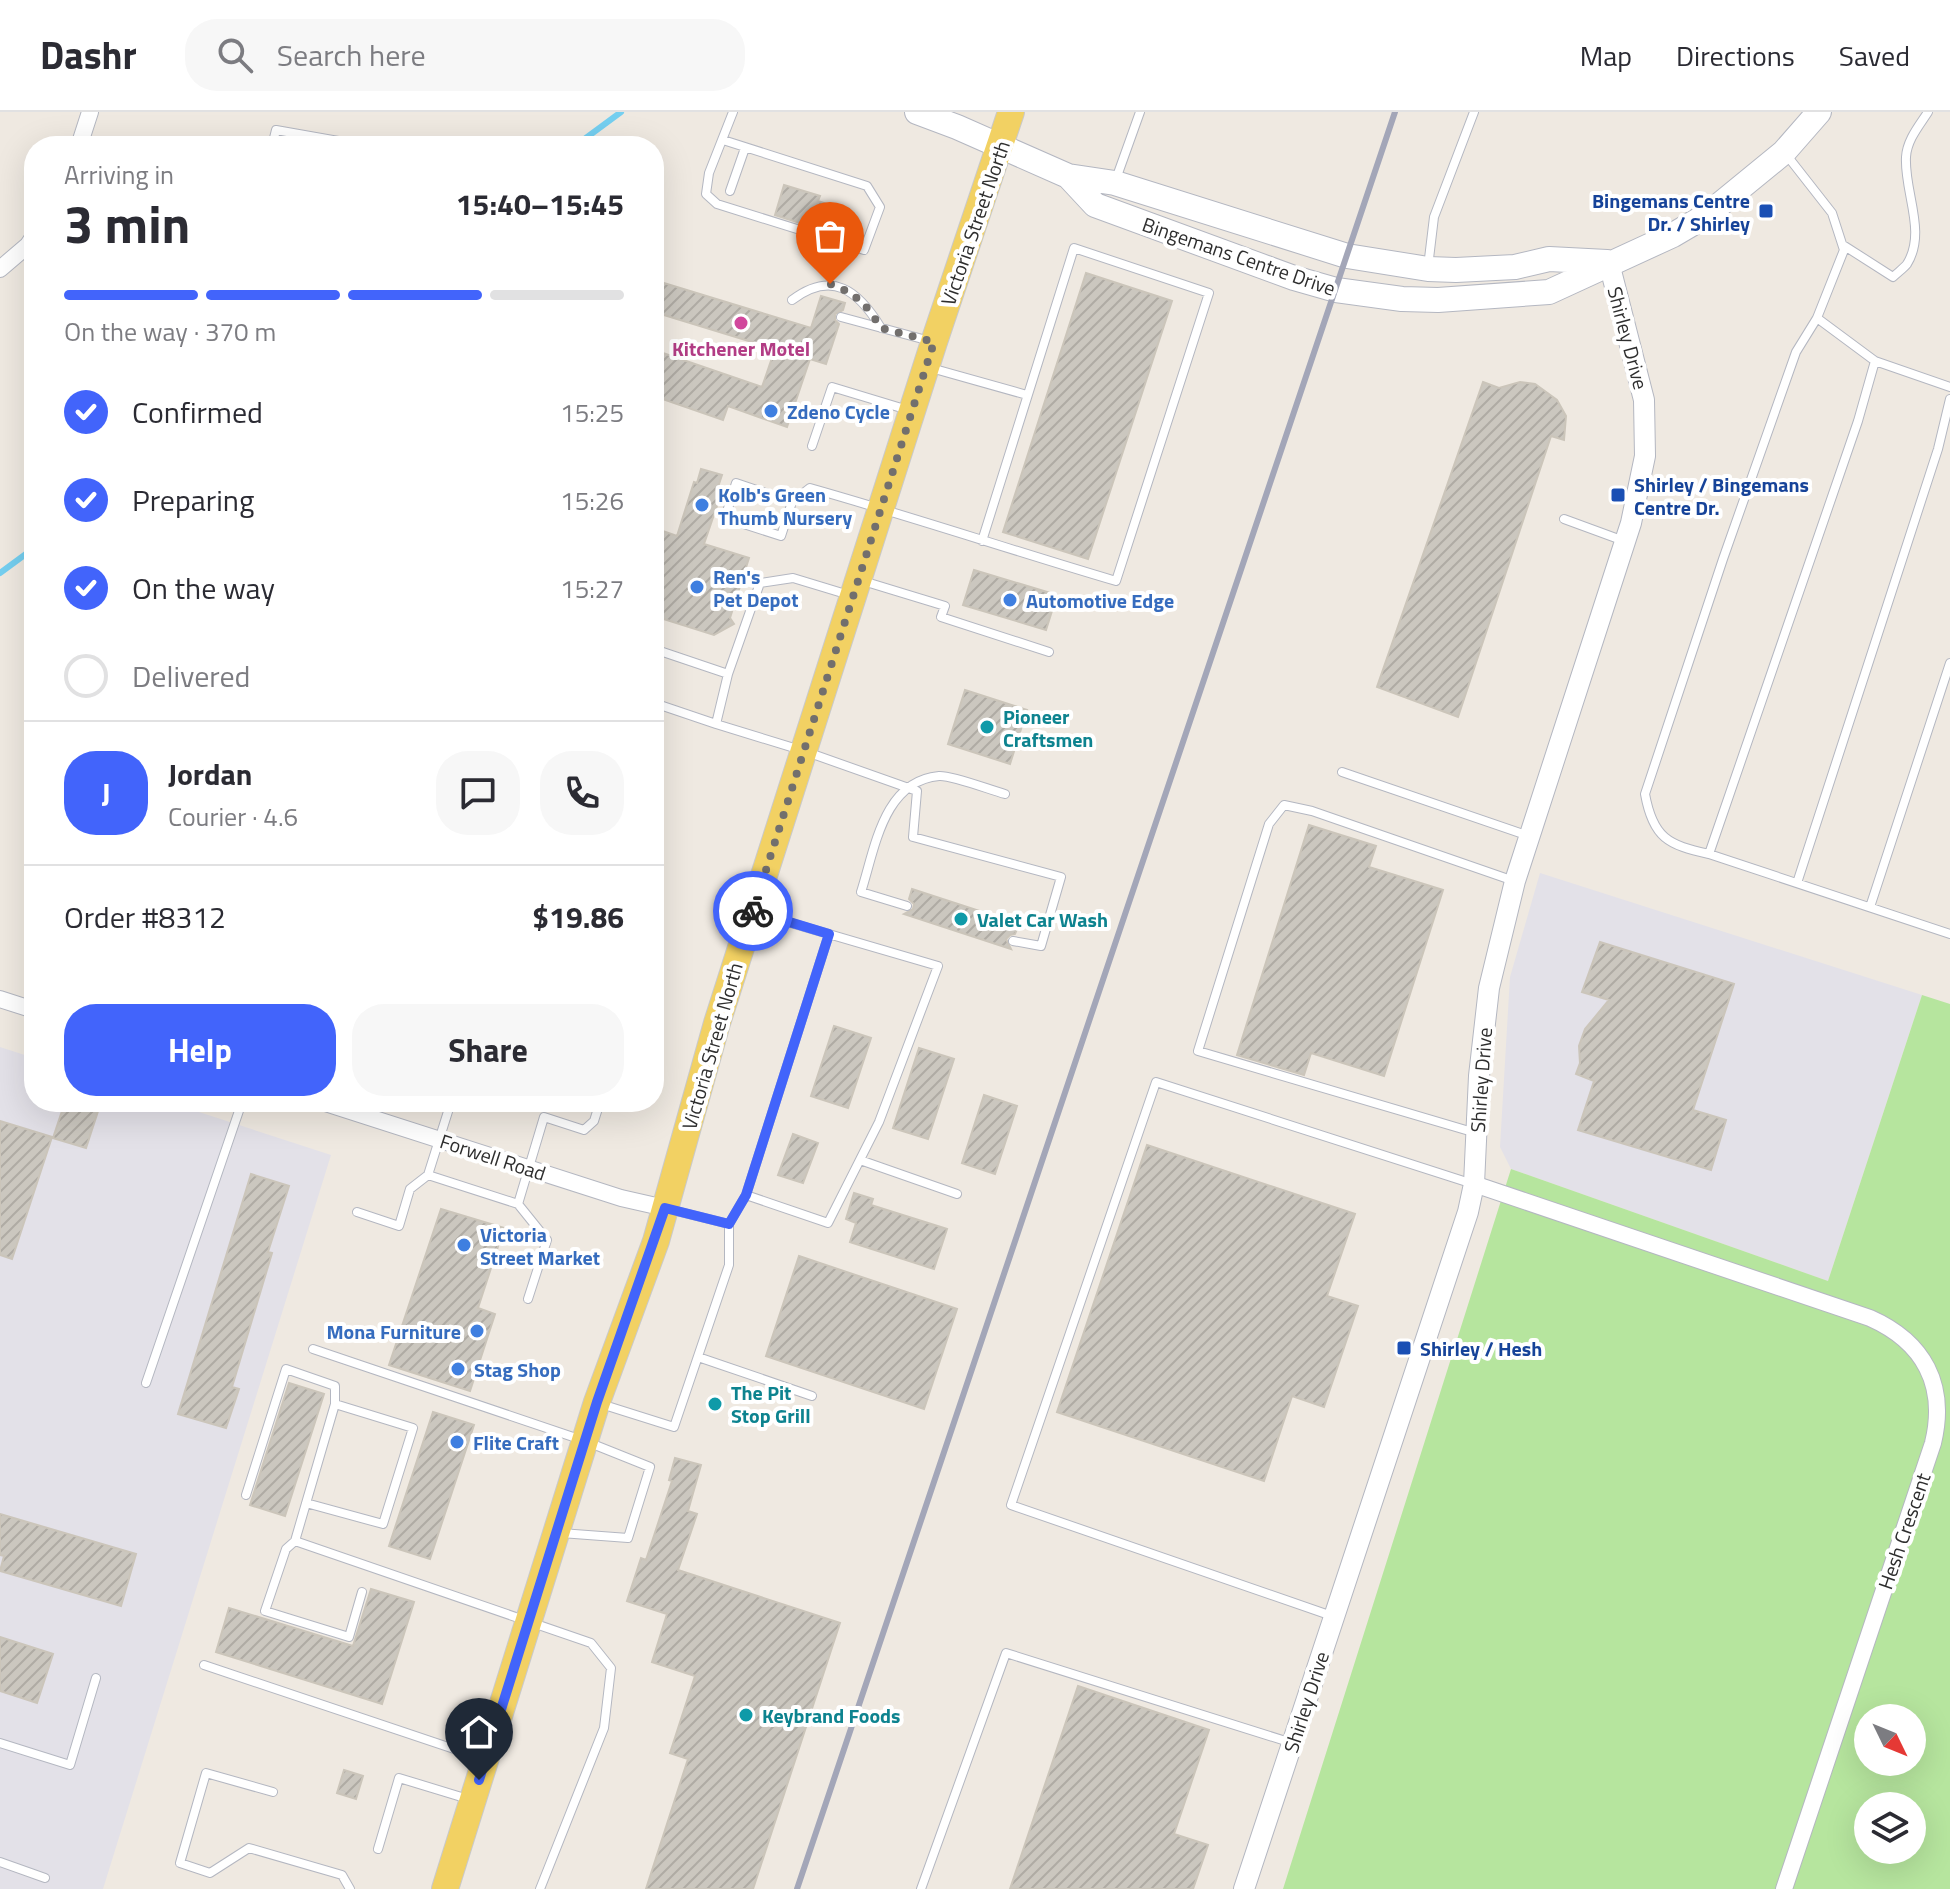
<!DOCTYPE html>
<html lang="en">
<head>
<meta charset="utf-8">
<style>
  :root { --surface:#fff; --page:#f7f7f7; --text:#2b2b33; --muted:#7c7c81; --line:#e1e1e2; --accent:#4264fb }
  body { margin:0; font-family:"Titillium Web",sans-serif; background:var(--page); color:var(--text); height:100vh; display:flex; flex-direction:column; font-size:30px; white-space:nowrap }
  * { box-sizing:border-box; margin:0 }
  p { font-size:26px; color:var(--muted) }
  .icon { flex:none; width:44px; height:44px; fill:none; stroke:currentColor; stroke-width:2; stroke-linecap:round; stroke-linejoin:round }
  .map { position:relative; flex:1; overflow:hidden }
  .drawer { position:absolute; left:24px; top:24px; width:640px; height:976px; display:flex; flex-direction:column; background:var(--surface); border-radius:32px; box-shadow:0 8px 32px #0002 }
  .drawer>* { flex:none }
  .needle { width:52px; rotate:133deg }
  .tools { position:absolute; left:1854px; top:1592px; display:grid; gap:16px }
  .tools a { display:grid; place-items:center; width:72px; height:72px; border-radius:50%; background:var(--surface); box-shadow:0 8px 32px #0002; font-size:40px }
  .pin { position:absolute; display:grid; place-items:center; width:68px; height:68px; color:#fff; margin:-82px -34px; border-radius:50% 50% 50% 0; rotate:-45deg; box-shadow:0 0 8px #0007 }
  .pin .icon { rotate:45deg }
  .courier { position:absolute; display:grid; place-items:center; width:80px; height:80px; margin:-40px; border:6px solid #4264fb; border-radius:50%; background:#fff; color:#222; box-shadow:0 2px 10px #0007 }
  .summary em { font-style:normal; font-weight:700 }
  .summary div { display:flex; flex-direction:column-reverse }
  .summary { display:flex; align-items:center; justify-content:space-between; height:136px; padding:0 40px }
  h1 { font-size:52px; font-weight:700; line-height:60px }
  .bar { display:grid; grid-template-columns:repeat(4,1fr); gap:12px 8px; align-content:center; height:96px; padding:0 40px }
  .bar i { height:10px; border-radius:6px; background:var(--line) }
  .bar .on { background:var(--accent) }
  .bar p { grid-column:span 4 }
  .line { display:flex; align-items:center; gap:20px; padding:0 40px; border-top:2px solid var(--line) }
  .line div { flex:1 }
  .round { display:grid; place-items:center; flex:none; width:84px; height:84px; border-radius:32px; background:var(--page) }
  ol { padding:0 40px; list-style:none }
  li { display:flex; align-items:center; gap:24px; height:88px }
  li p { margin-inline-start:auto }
  li .icon { padding:8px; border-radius:50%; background:var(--accent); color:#fff; stroke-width:4 }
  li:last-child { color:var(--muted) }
  li i { width:44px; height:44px; border:4px solid var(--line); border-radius:50% }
  .button { display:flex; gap:16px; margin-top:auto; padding:16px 40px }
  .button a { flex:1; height:92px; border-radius:32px; background:var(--accent); color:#fff; font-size:32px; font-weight:700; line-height:92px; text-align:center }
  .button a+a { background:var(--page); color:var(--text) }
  header { display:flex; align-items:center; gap:48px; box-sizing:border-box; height:112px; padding:0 40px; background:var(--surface); border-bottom:2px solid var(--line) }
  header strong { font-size:38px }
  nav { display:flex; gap:44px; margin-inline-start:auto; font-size:28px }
  .search { width:560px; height:72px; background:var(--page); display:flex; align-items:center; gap:20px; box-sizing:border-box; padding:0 28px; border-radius:32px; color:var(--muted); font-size:30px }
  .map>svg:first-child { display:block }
</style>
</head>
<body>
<header>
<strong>Dashr</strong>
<div class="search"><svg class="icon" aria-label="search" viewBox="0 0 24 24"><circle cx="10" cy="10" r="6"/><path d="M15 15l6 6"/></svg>Search here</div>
<nav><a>Map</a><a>Directions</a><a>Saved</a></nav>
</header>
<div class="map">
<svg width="1950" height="1777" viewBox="0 0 1950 1777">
  <defs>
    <pattern id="building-hatch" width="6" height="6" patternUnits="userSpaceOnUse" patternTransform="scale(2)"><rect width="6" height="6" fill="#cbc7bf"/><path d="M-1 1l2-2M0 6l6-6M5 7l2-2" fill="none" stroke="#afaba4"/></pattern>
  </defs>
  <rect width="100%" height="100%" fill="#efe9e1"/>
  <path fill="#e3e1e8" d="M1540,761L1922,883L1828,1169L1511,1057L1500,1035L1510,865Z
    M0,935L34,946V990H168L331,1043L103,1777H0Z"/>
  <path fill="#b6e59e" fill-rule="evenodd" d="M1922,883L1950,892V1777H1283L1511,1057L1828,1169ZM1868,1606H1912V1650H1868ZM1868,1694H1912V1738H1868Z"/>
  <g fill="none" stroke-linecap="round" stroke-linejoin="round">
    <path stroke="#75cff0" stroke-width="6" d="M575,34L621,0
      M0,461L34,436"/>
  </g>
  <path fill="url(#building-hatch)" stroke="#cbc5ba" stroke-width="2" d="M784,73L820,84L818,89L841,97L835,118L826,116L825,119L775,103Z
    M1086,161L1172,189L1088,447L1003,420Z
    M654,168L811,216L821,184L845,191L843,198L835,202V208L839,212L826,252L810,247L787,315L728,294L723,308L654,284V238L762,275L775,237L654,200Z
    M1483,270L1499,276L1520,270L1535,272L1557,288L1566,304L1564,328L1551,324L1458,605L1377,575Z
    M701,357L722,363L717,378L722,379L704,432L749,446L730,506L734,512L714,523L654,504V416L677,424L694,370L697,371Z
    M974,458L1057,483L1046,518L963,493Z
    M965,578L1027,598L1010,652L948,632Z
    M1309,713L1376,734L1369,755L1443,778L1384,964L1311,941L1304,963L1237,943Z
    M912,777L1019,812L1015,822L1010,823L1006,827L1011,837L904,802L913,797L914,792L909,787Z
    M1600,830L1734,872L1693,998L1726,1008L1711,1058L1578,1018L1594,969L1576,962L1580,951L1579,934L1585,917L1609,888L1582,880Z
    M834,914L871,926L848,996L811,984Z
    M919,936L954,947L928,1027L893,1016Z
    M984,983L1017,994L995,1062L962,1051Z
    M65,990H101L86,1036L53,1026Z
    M0,1009L52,1025L12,1147L0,1143Z
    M793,1022L818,1031L803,1071L778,1063Z
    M1147,1033L1355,1102L1327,1184L1358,1194L1324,1295L1292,1284L1264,1369L1057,1300Z
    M251,1062L289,1074L268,1140L272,1141L232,1275L239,1277L226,1316L178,1302Z
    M854,1081L873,1087L871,1093L947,1117L934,1157L850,1130L856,1111L846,1107Z
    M441,1097L504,1116L478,1196L495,1202L470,1279L389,1253Z
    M799,1144L957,1197L924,1297L766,1244Z
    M289,1271L324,1282L285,1404L250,1393Z
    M433,1300L474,1313L430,1447L389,1434Z
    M675,1346L701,1353L688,1399L697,1402L678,1458L840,1511L753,1777H646L688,1647L670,1641L695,1564L652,1550L667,1502L627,1489L641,1446L646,1448L672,1369L669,1368Z
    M0,1402L136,1442L121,1494L0,1459L4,1444L0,1443Z
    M371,1477L414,1490L382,1592L216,1540L229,1496L353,1534Z
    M0,1525L53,1542L37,1591L0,1579Z
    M1078,1574L1209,1618L1174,1722L1208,1733L1193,1777H1010Z
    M344,1658L363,1664L356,1687L337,1681Z"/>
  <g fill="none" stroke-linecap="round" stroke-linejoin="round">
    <defs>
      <path id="service" d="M723,28L867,74L880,95L864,138L717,92L706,82L709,61L733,0
        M272,34L276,18L344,30L348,34
        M1785,41L1832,101L1844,138L1817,206L1796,240L1723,447L1645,682C1653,726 1668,733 1709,742L1950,822
        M1116,67L1140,0
        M730,79L745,36
        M1843,133L1893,165C1897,161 1904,156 1907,152C1927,120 1904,80 1906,45C1907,28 1919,14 1928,0
        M1428,155L1434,105L1474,0
        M792,188C832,158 858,178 881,216
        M841,205L930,229
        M1817,206L1875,249L1950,275
        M931,256L1027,283
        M812,334L832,275L908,298
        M792,390L781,424L725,406L736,371L792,390L810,376C913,405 1014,439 1116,469L1209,181L1074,136L982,429
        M1564,407L1624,429
        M863,469L945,494L941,505L1049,540
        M849,483L793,466L760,471L728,562L716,612L804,639L917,679L913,725L1061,765L1041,834L1013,829
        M654,537L728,562
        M654,591L716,612
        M1342,660L1529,724
        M1709,742L1858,309L1875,249
        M1797,771L1938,337L1950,287
        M907,794L861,780C875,737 883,669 939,664C952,663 990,678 1005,682
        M1870,795L1950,551
        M451,990L428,1063L518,1092L544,1005L584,1018L594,1009L600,990
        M1476,1021L1198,939L1269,712L1284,693L1312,699L1514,769
        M860,1048L957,1082
        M746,1083L828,1111L879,1010L938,854L757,801
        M518,1092L547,1128L528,1187
        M668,1097L729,1112
        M357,1100L399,1114L410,1077L428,1063
        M313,1237L585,1329L650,1355L628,1426L561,1421
        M698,1245L812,1284
        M146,1271L242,990
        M601,1292L674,1315L729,1153V1112L746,1083L829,822
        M246,1383L286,1257L335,1274V1292
        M295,1429L335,1292L413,1316L383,1412L306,1391
        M362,1480L349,1525L265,1499L286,1437L295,1429L591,1531L611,1556L604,1616L540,1777
        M1332,1504L1011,1393L1156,970L1473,1072
        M204,1553L481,1646
        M0,1631L70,1653L96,1566
        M273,1680L206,1661L180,1751L210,1761L249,1736L342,1763L350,1777
        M378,1737L399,1666L468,1687
        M0,1750L45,1766
        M921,1777L1006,1541L1292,1631"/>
      <path id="minor" d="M79,34L90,0
        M0,157L28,133L34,124
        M0,887L34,898
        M322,990L621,1086L665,1096
        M1474,1072L1870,1206C1924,1230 1947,1273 1933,1331L1784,1777"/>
      <path id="tertiary" d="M1244,1777L1468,1100L1474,1072L1479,964L1489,876L1515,769L1631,411L1645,344L1644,288L1609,151"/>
      <path id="secondary" d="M917,0L957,15L1068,64L1115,71L1347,144L1428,157L1456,158L1515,155L1549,147L1607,150
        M1068,64L1095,93L1294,166L1336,178L1402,187L1438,188L1549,180L1673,123L1707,103L1784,40L1819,0"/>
      <path id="primary" d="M445,1777L597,1290L656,1129L717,911L934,230L1011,0"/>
    </defs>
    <use href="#service" stroke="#b4b7c1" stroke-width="10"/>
    <use href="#minor" stroke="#b4b7c1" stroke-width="18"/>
    <use href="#tertiary" stroke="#b4b7c1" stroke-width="22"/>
    <use href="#secondary" stroke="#b4b7c1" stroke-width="26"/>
    <use href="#primary" stroke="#c9c9c9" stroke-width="28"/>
    <use href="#service" stroke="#fff" stroke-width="8"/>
    <use href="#minor" stroke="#fff" stroke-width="16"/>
    <use href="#tertiary" stroke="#fff" stroke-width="20"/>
    <use href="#secondary" stroke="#fff" stroke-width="24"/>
    <use href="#primary" stroke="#f2d163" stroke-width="26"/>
    <path stroke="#a3a6b8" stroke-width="6" d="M797,1777L1395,0"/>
  </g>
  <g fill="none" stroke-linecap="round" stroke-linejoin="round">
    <path stroke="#726f6d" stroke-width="8" stroke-dasharray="0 14.4" d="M753,799L934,230L881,216C866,192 857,182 830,172"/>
    <path stroke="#4264fb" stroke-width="10" d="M479,1668L597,1290L665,1096L729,1112L746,1083L829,822L753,799"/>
  </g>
  <g fill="#1a4fb4" stroke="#fff" stroke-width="3">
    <rect x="1758" y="91" width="16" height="16" rx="4"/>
    <rect x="1610" y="375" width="16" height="16" rx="4"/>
    <rect x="1396" y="1228" width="16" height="16" rx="4"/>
  </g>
  <circle fill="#d1479c" stroke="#fff" stroke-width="3" cx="741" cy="211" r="8"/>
  <g fill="#3f7fe0" stroke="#fff" stroke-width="3">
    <circle cx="771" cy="299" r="8"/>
    <circle cx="702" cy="393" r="8"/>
    <circle cx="697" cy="475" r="8"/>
    <circle cx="1010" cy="488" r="8"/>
    <circle cx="464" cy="1133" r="8"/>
    <circle cx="477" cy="1219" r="8"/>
    <circle cx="458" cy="1257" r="8"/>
    <circle cx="457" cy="1330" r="8"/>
  </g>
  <g fill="#0f9aa8" stroke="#fff" stroke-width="3">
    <circle cx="987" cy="615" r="8"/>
    <circle cx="961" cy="807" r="8"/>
    <circle cx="715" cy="1292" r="8"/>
    <circle cx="746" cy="1603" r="8"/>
  </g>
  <g text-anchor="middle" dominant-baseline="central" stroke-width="8" stroke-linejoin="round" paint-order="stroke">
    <g font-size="20" font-weight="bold" fill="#164399" stroke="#fff" text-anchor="start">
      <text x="1750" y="88" text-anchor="end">Bingemans Centre<tspan x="1750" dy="23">Dr. / Shirley</tspan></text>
      <text x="1634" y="372">Shirley / Bingemans<tspan x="1634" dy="23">Centre Dr.</tspan></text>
      <text x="1420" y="1236">Shirley / Hesh</text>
    </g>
    <g font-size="20" fill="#2e2e2e" stroke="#fff">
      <text transform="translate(975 111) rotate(-71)">Victoria Street North</text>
      <text transform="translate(1239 144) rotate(19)">Bingemans Centre Drive</text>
      <text transform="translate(1628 226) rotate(75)">Shirley Drive</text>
      <text transform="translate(712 934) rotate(-74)">Victoria Street North</text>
      <text transform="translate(1481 968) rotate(-86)">Shirley Drive</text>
      <text transform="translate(493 1045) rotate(18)">Forwell Road</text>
      <text transform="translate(1904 1419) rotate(-71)">Hesh Crescent</text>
      <text transform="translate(1306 1590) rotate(-72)">Shirley Drive</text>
    </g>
    <g font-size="20" font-weight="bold" fill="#b23c85" stroke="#fff">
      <text x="741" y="236">Kitchener Motel</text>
    </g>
    <g font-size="20" font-weight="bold" fill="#366cbe" stroke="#fff" text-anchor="start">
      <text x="787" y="299">Zdeno Cycle</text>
      <text x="718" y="382">Kolb's Green<tspan x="718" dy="23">Thumb Nursery</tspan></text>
      <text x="713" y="464">Ren's<tspan x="713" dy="23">Pet Depot</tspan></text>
      <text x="1026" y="488">Automotive Edge</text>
      <text x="480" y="1122">Victoria<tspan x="480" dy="23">Street Market</tspan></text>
      <text x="461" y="1219" text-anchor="end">Mona Furniture</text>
      <text x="474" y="1257">Stag Shop</text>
      <text x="473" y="1330">Flite Craft</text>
    </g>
    <g font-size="20" font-weight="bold" fill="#0d838f" stroke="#fff" text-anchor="start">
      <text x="1003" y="604">Pioneer<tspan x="1003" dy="23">Craftsmen</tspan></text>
      <text x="977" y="807">Valet Car Wash</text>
      <text x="731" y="1280">The Pit<tspan x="731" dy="23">Stop Grill</tspan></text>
      <text x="762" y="1603">Keybrand Foods</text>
    </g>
  </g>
</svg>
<div class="tools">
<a><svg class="needle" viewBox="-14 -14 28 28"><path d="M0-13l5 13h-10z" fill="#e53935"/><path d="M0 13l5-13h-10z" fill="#7c7c81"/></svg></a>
<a><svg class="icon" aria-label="layers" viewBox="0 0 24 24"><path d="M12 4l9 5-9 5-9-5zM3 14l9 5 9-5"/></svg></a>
</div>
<div class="pin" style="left:830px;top:172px;background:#ea580c"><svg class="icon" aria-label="bag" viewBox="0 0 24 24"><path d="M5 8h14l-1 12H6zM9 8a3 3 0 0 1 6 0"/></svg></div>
<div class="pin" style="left:479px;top:1668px;background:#1f2937"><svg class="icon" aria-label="home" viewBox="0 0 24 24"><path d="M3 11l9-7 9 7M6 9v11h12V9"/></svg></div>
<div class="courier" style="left:753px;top:799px"><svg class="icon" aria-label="bike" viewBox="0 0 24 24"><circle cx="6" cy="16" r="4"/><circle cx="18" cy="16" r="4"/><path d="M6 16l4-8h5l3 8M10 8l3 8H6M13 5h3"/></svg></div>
<section class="drawer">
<div class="summary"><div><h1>3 min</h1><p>Arriving in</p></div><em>15:40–15:45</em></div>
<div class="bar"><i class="on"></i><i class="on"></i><i class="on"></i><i></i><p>On the way · 370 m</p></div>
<ol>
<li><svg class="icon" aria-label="check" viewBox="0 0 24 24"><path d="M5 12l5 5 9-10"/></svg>Confirmed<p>15:25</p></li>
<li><svg class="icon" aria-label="check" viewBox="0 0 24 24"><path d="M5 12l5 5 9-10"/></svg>Preparing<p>15:26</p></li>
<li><svg class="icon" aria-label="check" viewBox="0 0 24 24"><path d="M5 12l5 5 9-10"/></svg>On the way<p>15:27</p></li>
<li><i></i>Delivered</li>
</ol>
<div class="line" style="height:144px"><b class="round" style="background:var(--accent);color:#fff">J</b><div><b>Jordan</b><p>Courier · 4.6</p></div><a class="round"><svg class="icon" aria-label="chat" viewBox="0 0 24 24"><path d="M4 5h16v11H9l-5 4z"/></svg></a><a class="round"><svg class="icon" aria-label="phone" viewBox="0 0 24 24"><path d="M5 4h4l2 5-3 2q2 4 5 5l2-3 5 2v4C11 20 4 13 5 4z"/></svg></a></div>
<div class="line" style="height:104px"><div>Order #8312</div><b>$19.86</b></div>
<div class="button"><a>Help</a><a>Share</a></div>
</section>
</div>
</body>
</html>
